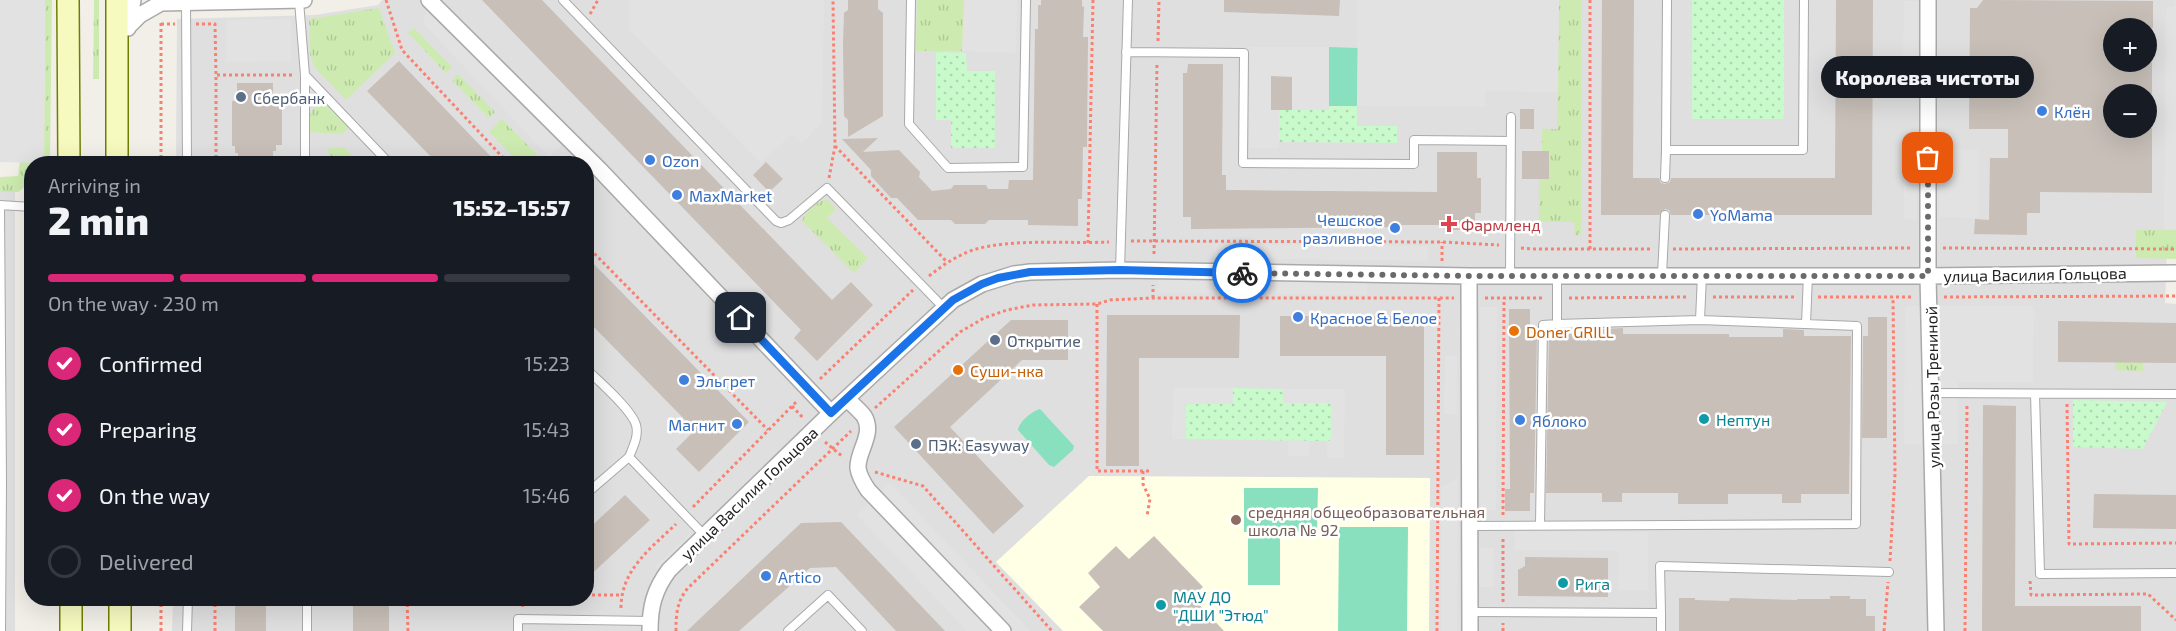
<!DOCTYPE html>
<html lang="en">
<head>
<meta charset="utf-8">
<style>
  :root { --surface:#171b24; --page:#20242c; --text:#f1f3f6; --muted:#9ea1a6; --line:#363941; --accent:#db2777 }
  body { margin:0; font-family:"Exo 2",sans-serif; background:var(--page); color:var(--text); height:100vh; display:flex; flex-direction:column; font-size:22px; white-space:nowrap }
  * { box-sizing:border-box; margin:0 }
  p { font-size:20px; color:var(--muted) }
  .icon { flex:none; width:33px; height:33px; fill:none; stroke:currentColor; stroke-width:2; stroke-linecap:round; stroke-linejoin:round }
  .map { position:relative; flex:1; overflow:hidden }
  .details { position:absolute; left:24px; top:156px; width:570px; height:450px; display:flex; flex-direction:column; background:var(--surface); border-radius:24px; box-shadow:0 6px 24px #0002 }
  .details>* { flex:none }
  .controls { position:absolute; left:2103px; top:18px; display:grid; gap:12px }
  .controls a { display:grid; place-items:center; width:54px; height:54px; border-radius:50%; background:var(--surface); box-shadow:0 6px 24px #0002; font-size:30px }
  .pin { position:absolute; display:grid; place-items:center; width:51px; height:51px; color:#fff; margin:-26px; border-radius:12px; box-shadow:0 3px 9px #0006 }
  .courier { position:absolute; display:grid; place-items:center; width:60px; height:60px; margin:-30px; border:4px solid #1a73e8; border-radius:50%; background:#fff; color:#222; box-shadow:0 2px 8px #0007 }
  .bubble { position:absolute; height:42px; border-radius:21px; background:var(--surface); box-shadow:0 6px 24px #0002; font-size:20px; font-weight:800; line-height:42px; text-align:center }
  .headline em { font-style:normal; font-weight:800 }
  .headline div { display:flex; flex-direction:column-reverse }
  .headline { display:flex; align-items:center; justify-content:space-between; height:102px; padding:0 24px }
  h1 { font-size:39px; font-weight:800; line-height:45px }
  .bar { display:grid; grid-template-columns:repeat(4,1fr); gap:9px 6px; align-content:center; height:72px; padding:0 24px }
  .bar i { height:8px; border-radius:4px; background:var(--line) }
  .bar .selected { background:var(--accent) }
  .bar p { grid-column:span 4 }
  ol { padding:0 24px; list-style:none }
  li { display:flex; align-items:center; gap:18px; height:66px }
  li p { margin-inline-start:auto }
  li .icon { padding:6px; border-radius:50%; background:var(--accent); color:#fff; stroke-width:4 }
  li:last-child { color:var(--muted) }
  li i { width:33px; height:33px; border:3px solid var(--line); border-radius:50% }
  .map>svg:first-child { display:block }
</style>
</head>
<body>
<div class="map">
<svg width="2176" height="631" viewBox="0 0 2176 631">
  <defs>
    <pattern id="grass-tufts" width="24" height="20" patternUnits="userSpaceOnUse" patternTransform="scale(1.5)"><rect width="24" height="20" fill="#cdebb0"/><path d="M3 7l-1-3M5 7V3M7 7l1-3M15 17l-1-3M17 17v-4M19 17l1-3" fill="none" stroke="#b0c997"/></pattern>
    <pattern id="park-dots" width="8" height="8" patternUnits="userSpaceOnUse" patternTransform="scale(1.5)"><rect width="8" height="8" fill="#c8facc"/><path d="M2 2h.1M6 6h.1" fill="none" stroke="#acd6af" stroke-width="1.8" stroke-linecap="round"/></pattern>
  </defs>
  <rect width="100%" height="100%" fill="#f2efe9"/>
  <path fill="#e0dfdf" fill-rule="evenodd" d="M382,0H2176L2165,303L2176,304V631H172L173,599L586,598V164L176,163L177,19L315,15L378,5ZM2114,28H2146V62H2114ZM2114,94H2146V128H2114Z
    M0,189H15V631H0Z"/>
  <path fill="#ffffe5" d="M1089,476L1430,478L1429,631H1063L996,562Z"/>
  <path fill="url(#grass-tufts)" d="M45,0H52L50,163L44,164Z
    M94,0H99V79H93Z
    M917,0H964L963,51H916Z
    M1559,0H1581V235H1575L1574,222H1539V179H1549L1542,151V129H1557Z
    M379,8L395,53L346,100L315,68L310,55L309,19Z
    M414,28L452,67L446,73L408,33Z
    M458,74L495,112L489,118L452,80Z
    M330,102L349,120L348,129L342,134L309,132C309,115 309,104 330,102Z
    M502,119L540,158L535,163H520L489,132Z
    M344,147L359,163H335L326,149Z
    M20,160H39L38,163L32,164L31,182L18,192H0V177L18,176Z
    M827,199L836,209L827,218L868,258L854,273L802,221C805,212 817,201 827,199Z
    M2136,230H2176V259L2136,258Z
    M2115,362H2143V371L2115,370Z"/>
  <path fill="url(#park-dots)" d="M1692,0H1784V119H1692Z
    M936,52L966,53L967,71H995V148H951V120H936Z
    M1328,106H1357V126H1397V143L1279,142V110H1328Z
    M1233,388L1283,389V402L1331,403V441L1186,439V404H1232Z
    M2073,400L2167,402L2143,449L2073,447Z"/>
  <path fill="#88e0be" d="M1329,47L1358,48L1357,106H1328Z
    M1040,409L1074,446L1073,450L1054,467L1049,465L1018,430C1019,422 1032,411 1040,409Z
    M1244,488H1318L1317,531L1244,532Z
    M1339,527H1408L1407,631H1338Z
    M1248,537H1280V585H1248Z"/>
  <path fill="#e2e2e2" d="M0,0H45L44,163L0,162Z
    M630,0H824L822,122L802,144L792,134L761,163L629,29Z
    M964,0H1017L1016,53L962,51Z
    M1358,0H1559L1558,92L1485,91V107L1357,106Z
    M1904,1H1918V61H1903Z
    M427,6L562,145L549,157L423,23Z
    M2166,7H2176V230H2164Z
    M291,19V61L226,62V20Z
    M1250,47H1329V110H1292V77H1271V110H1279V148H1249Z
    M1940,149L1978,150V218L1939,217Z
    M1904,174H1917V220L1904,219Z
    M1214,244L1428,246L1427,261L1214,258Z
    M1158,278L1245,280V294L1158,293Z
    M1276,281L1367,282V295L1276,294Z
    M1905,306H2034L2033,382H1958V444H1904Z
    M1480,307H1497L1496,510H1479Z
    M1445,356H1457V414H1444Z
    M1173,388H1233V404H1186V439H1172Z
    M1283,389H1345L1344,458H1327V441L1331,440V403H1283Z
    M1288,440L1309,441V456H1288Z
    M1458,478L1457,631H1441V487Z
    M890,483L1030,631H967L857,515Z
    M1515,531L1648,532V590H1618L1619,551L1515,550Z
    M691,533L699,541L664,577L655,566Z
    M1479,548H1494V587H1479Z"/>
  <path fill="#c7bfb8" d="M482,0H542L832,300L851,282L873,305L817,361L794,338L801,330Z
    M848,0H878V9L883,13V116L848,137V120L844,116L843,44L844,13L848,10Z
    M1041,0H1082V6L1084,7L1083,37H1088L1087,147H1083L1082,199H1078V226L1028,225V220H989L985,224H955L951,220H918L897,198H891L871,176V170L842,139L878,138L863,152L899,150L920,172L919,177L932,191L951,189L954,185H986L988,189H1008L1009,180H1033L1035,29H1038V5H1041Z
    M1224,0H1340L1339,16L1224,12Z
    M1602,0H1634L1633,178H1659L1661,183L1665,184L1670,182L1671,178H1835L1836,0H1873L1872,215H1671L1669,210L1665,209L1659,215H1601Z
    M1983,0L2153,1V28H2114V62H2152V94H2114V128H2152V193L2040,192V213H2027V235L1974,234L1975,219L1989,220L1990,158H2008V129H1969L1970,8H1977Z
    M399,61L498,164H438L367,91Z
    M1188,64H1223L1222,175H1226V190L1437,192V152H1477V178H1481V213H1475V230H1446L1445,225H1395V227L1191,229V217H1183V73H1187Z
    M1271,76L1292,77V110H1271Z
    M237,83H273V94H276V102H282V145H276V151H273V164H238V153H235V146H232V101H235V94H237Z
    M1520,109H1534V129H1520Z
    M1522,151H1549V179H1522Z
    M766,162L783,179L769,192L753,175Z
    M586,256L749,422L699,472L676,449L695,430L586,319Z
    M1509,309H1530V334H1537L1534,493H1530V511H1505V489H1510Z
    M1107,315H1240L1239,358H1139V466H1106Z
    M1280,316H1424V455H1386V356H1280Z
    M1868,317H1887V438H1862L1863,336H1868Z
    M1011,320H1068V360H1022L950,427L1024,506L993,534L894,427Z
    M2058,321L2176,323V363L2058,362Z
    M1623,328V334H1729V337H1783V329L1804,330V336H1851L1849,494H1801V503H1782V494H1728V504H1678V493H1622V502H1602V493H1546L1549,334H1603V329Z
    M1983,405L2016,406L2015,606H2141V631H1982Z
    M2094,494L2176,495V529L2093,528Z
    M625,495L650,520L586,579V531Z
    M841,522L945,631H896L836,567L810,568L739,631H687L801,523Z
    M1154,536L1203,587L1192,597L1224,631H1103L1079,607L1100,587L1088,573L1116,546L1129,559Z
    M1525,557L1608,558V597L1518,596V570L1525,566Z
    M1830,596H1850V599H1866V616H1875V631H1679V598H1695V600L1729,601L1730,598L1797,600V599H1830Z
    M235,598H266V631H235Z
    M353,598H389V631H353Z"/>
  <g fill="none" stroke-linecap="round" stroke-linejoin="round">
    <defs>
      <path id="lane" d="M563,0L776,221L781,223L789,220L827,188L944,308
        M911,0L909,124L948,168L1023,167L1026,0
        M1667,0L1666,150H1803L1804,0
        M299,1L305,75V164
        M186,2L187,164
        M1126,52L1244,53L1243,163L1414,164V140L1511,141
        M305,75L390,164
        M1665,178L1666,150
        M0,205L2,483L1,631
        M0,205L32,207
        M1120,270L1128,0
        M1510,275L1511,117
        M1662,275L1665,215
        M1700,320L1702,275
        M1806,324L1808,275
        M586,369C599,381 632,410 636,425C639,436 633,447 629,457
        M1932,393L2176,394
        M2035,394L2040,574L2176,573
        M586,494L629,457L705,536
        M1540,525L1543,325L1557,324V275
        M1469,526L1856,524L1857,326L1700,320L1557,324
        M1470,612L1661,613L1660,566L1889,572
        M187,631L188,598
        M307,631V598
        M518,631V619L650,621
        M788,631L828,595L862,631
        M1661,631V613"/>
      <path id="street" d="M429,0L599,169L831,413
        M1928,0V276L1936,631
        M130,25L140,15L161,3L304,0
        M128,28L133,0
        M1469,276L1470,631
        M847,399C852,404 859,410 864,416C875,434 857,451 858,468C859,476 864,484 868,490L1003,631
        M650,631C650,607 654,590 669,570L831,413L941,311L953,300L982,284L1014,274L1030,272L1120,270L1469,276H1928L2176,273"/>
      <path id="secondary" d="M68,0L69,164
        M117,0V164
        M71,598V631
        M120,598V631"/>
    </defs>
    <use href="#lane" stroke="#a9a9a9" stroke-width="10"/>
    <use href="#street" stroke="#a9a9a9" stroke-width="18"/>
    <use href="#secondary" stroke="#707d05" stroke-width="24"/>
    <path stroke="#fa8072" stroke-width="3" stroke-dasharray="3 3" stroke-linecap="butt" d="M386,0L402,50L509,164
      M1590,0V249
      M590,14L598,0
      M161,24H175
      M196,24H215L216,75
      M1158,41L1159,0
      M835,146L947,262
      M161,164V20
      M216,164V75H294
      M829,178L835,146L833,0
      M1131,241L1442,242L1499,245
      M1088,243L1093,0
      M586,245L768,430
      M1521,248L1532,249H1652
      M1943,248L2176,249
      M1673,249L1913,248
      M1154,254L1157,63
      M1442,261V242
      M929,276C943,265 956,256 973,250C1012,238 1068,244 1109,242
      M1713,297H1796
      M1818,297H1913
      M1944,297L2176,296
      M1153,298V285
      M1485,298H1544
      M1569,298L1688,297
      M1097,304V471H1149
      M820,379L913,290
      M2067,404L2069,544L2176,543
      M792,406L804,419
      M875,408L960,332L984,318L1007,310L1033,305L1097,304L1110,300L1153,298H1454
      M825,442L843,457
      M1143,471V484L1150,499L1147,516
      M875,472L923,486L1052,631
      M693,507L798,400
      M1503,515L1504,298
      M1890,561L1895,474L1893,297
      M2030,581L2031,595L2148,594L2176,620
      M586,595H622
      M161,598V631
      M215,598V631
      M407,598L408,631
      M522,598L523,609
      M1503,602V536
      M621,608C621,570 650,549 676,524
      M676,631C676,614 677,601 688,588L851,431
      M1437,631L1439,297
      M1503,631V623
      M1884,631L1888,582
      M1965,631L1967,405"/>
    <use href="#lane" stroke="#fff" stroke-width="8"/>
    <use href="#street" stroke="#fff" stroke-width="15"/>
    <use href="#secondary" stroke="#f7fabf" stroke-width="21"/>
  </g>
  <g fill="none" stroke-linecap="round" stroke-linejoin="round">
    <path stroke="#6b6a68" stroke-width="6" stroke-dasharray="0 10.8" d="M1242,273L1469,276H1928V158"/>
    <path stroke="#1a73e8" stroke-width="8" d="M741,318L831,413L953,300L982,284L998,278L1030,272L1120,270L1242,273"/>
  </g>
  <g fill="#5c6f8a" stroke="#fff" stroke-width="2">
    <circle cx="241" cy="97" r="6"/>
    <circle cx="995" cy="340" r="6"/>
    <circle cx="916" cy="444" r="6"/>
  </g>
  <g fill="#3f7fe0" stroke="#fff" stroke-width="2">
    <circle cx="2042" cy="111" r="6"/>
    <circle cx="650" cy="160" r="6"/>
    <circle cx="677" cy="195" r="6"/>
    <circle cx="1698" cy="214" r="6"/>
    <circle cx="1395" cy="228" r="6"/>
    <circle cx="1298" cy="317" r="6"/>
    <circle cx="684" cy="380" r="6"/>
    <circle cx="1520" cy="420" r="6"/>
    <circle cx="737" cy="424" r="6"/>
    <circle cx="766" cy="576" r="6"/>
  </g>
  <path fill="#e0444e" stroke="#fff" stroke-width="2" d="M1446 215h6v6h6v6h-6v6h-6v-6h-6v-6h6z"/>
  <g fill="#e8710a" stroke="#fff" stroke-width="2">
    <circle cx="1514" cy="331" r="6"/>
    <circle cx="958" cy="370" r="6"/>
  </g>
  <g fill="#0f9aa8" stroke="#fff" stroke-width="2">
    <circle cx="1704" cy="419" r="6"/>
    <circle cx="1563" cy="583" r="6"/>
    <circle cx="1161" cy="605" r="6"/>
  </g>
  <circle fill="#8d6e63" stroke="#fff" stroke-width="2" cx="1236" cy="520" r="6"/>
  <g text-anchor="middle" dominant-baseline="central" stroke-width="5" stroke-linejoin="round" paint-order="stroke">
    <g font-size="16" fill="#4e5e75" stroke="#fff" text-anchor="start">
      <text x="253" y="97">Сбербанк</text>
      <text x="1007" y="340">Открытие</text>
      <text x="928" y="444">ПЭК: Easyway</text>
    </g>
    <g font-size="16" fill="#366cbe" stroke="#fff" text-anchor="start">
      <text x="2054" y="111">Клён</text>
      <text x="662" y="160">Ozon</text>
      <text x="689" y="195">MaxMarket</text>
      <text x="1710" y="214">YoMama</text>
      <text x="1383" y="219" text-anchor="end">Чешское<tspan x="1383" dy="18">разливное</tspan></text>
      <text x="1310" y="317">Красное &amp; Белое</text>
      <text x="696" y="380">Эльгрет</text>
      <text x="1532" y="420">Яблоко</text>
      <text x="725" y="424" text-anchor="end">Магнит</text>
      <text x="778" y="576">Artico</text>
    </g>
    <g font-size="16" fill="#be3a42" stroke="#fff" text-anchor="start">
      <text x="1461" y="224">Фармленд</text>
    </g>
    <g font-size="16" fill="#222" stroke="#fff">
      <text transform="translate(2035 274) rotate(-1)">улица Василия Гольцова</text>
      <text transform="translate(1932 387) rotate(-91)">улица Розы Трениной</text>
      <text transform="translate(749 493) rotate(-44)">улица Василия Гольцова</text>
    </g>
    <g font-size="16" fill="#c56008" stroke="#fff" text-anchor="start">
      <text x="1526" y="331">Doner GRILL</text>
      <text x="970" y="370">Суши-нка</text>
    </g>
    <g font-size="16" fill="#0d838f" stroke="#fff" text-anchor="start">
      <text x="1716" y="419">Нептун</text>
      <text x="1575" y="583">Рига</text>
      <text x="1173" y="596">МАУ ДО<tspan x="1173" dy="18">"ДШИ "Этюд"</tspan></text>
    </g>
    <g font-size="16" fill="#785e54" stroke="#fff" text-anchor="start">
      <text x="1248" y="511">средняя общеобразовательная<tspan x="1248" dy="18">школа № 92</tspan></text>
    </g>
  </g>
</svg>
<div class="controls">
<a>+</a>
<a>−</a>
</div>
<div class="pin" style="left:1928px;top:158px;background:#ea580c"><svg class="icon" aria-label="bag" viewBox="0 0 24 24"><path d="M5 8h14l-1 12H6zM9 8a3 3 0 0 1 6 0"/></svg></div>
<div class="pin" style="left:741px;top:318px;background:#1f2937"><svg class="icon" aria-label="home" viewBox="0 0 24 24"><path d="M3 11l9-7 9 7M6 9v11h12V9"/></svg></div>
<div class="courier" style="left:1242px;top:273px"><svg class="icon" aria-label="bike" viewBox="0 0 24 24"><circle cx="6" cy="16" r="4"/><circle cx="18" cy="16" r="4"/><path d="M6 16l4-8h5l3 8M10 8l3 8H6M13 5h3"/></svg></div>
<div class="bubble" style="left:1821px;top:56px;width:213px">Королева чистоты</div>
<section class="details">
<div class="headline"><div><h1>2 min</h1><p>Arriving in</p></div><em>15:52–15:57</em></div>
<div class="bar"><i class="selected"></i><i class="selected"></i><i class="selected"></i><i></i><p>On the way · 230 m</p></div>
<ol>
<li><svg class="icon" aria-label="check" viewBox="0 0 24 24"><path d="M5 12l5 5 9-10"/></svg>Confirmed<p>15:23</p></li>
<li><svg class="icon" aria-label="check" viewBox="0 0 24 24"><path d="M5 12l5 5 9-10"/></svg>Preparing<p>15:43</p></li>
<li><svg class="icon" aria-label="check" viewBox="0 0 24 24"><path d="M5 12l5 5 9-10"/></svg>On the way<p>15:46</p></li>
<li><i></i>Delivered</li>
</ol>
</section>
</div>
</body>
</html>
